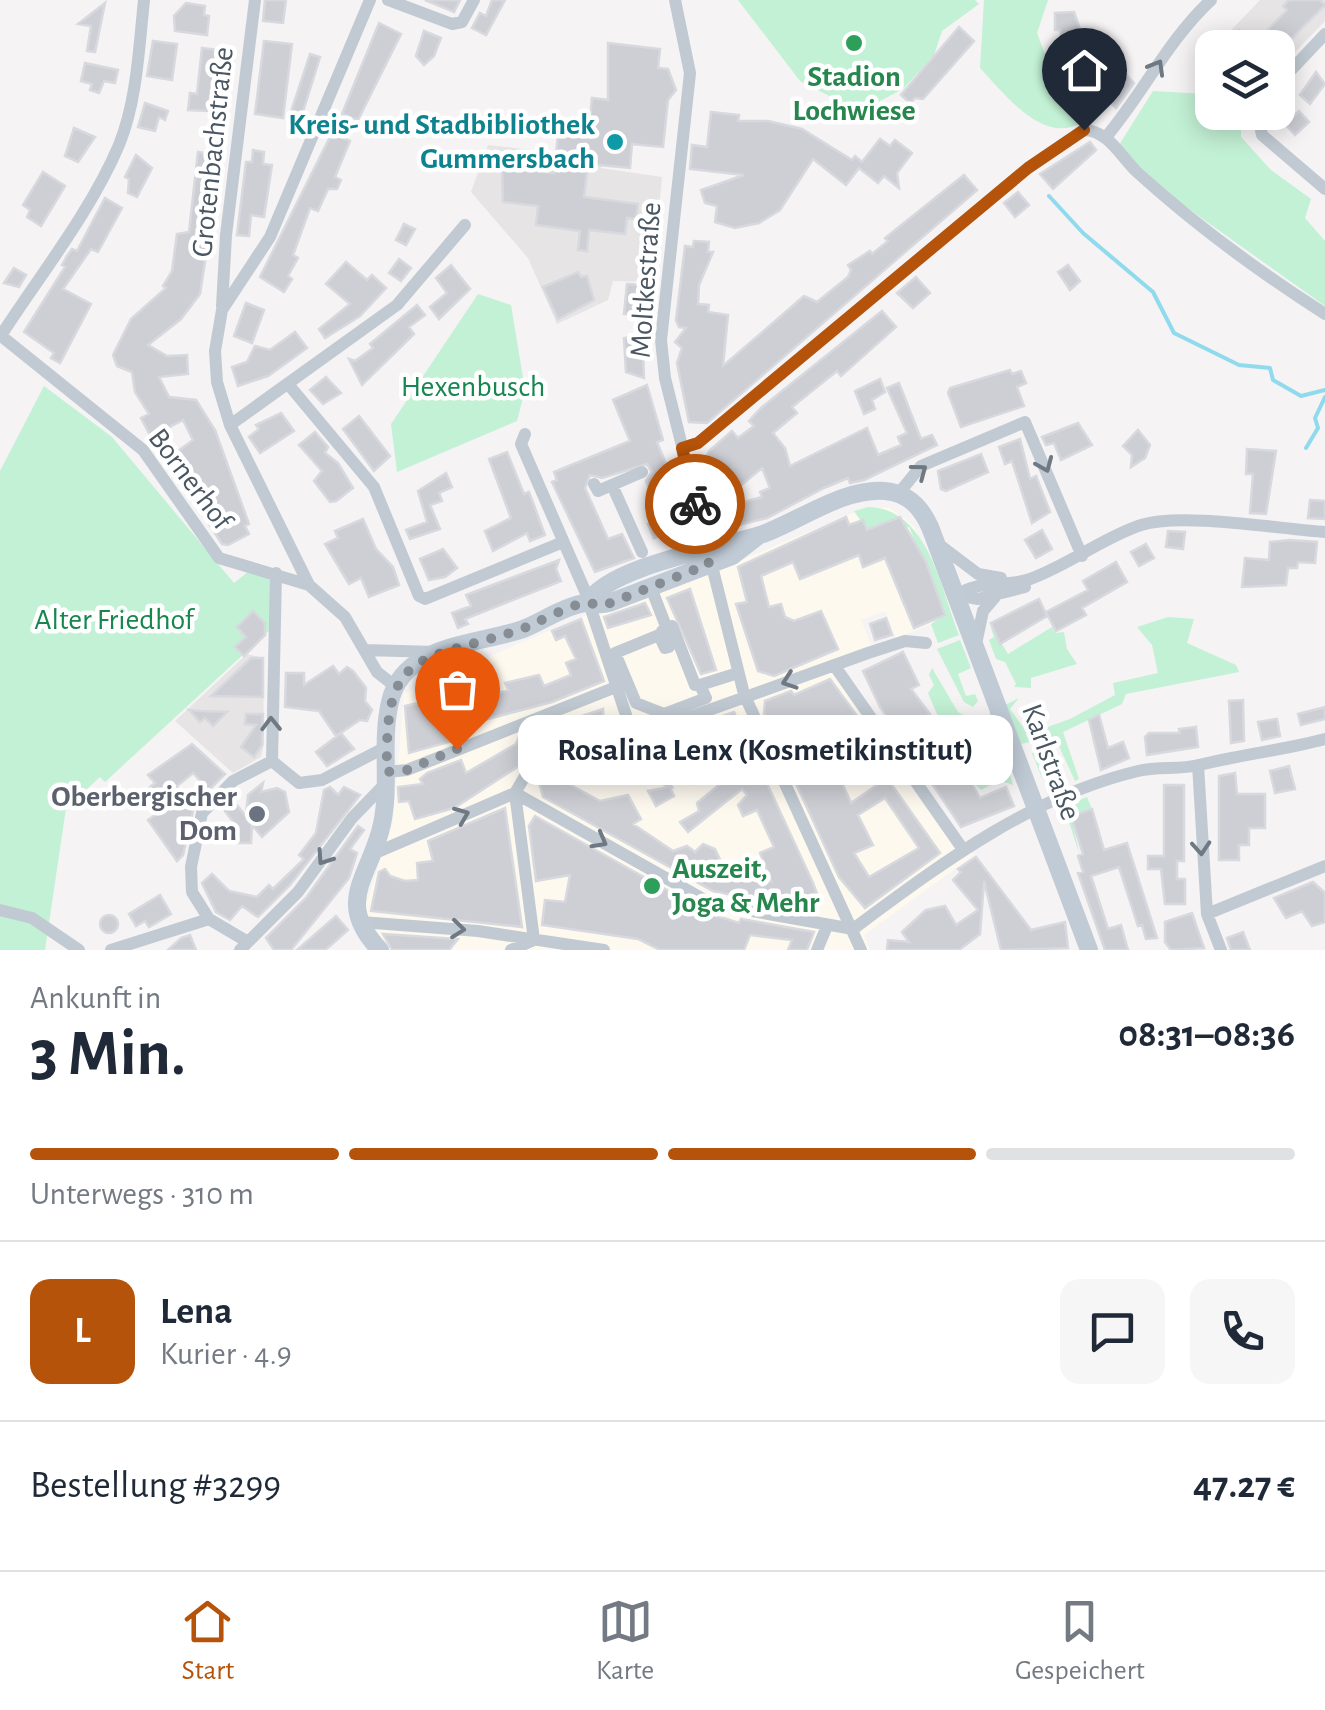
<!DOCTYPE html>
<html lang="de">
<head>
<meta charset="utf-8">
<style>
  :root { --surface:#fff; --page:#f6f6f7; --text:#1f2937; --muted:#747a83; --line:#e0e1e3; --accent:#b45309 }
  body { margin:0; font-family:"Alegreya Sans",sans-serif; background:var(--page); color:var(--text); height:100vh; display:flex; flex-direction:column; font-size:38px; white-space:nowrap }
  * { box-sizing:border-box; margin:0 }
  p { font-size:32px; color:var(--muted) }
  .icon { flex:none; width:55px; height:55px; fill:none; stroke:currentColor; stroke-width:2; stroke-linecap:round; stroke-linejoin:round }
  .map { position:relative; height:950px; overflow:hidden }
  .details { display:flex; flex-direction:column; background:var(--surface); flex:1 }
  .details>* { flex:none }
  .tools { position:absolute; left:1195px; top:30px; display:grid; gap:20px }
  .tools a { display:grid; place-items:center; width:100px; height:100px; border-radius:20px; background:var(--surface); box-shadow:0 5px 25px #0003; font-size:50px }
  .pin { position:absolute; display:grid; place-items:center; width:85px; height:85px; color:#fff; margin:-102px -42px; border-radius:50% 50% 50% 0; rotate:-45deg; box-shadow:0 0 10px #0007 }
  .pin .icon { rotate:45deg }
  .courier { position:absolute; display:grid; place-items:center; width:100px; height:100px; margin:-50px; border:8px solid #b45309; border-radius:50%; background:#fff; color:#222; box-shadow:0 2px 12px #0007 }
  .bubble { position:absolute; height:70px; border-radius:20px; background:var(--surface); box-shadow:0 5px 25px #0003; font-size:32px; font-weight:700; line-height:70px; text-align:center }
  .head em { font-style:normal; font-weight:700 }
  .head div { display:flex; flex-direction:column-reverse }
  .head { display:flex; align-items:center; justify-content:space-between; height:170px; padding:0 30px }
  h1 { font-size:65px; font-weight:700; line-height:75px }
  .bar { display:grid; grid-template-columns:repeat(4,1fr); gap:15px 10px; align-content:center; height:120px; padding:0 30px }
  .bar i { height:12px; border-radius:8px; background:var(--line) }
  .bar .on { background:var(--accent) }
  .bar p { grid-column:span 4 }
  .line { display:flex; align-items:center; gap:25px; padding:0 30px; border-top:2px solid var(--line) }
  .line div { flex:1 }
  .round { display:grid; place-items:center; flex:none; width:105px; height:105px; border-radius:20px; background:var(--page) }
  .tabs { display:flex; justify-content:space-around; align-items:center; height:140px; border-top:2px solid var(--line); background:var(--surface); font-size:28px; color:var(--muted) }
  .tabs a { display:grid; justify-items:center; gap:5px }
  .tabs .on { color:var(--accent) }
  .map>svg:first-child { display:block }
</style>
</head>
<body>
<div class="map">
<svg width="1325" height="950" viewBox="0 0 1325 950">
  <rect width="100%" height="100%" fill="#f5f3f3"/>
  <path fill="#fdf9ef" d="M868,507L890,508L914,526L951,616L896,638L885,611L861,620L872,647L838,660L974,855L864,935L870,950H381L365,907L393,821L404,693L581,617L691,581Z"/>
  <path fill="#e6e4e5" d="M1260,0H1325V21L1278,70V48H1214Z
    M488,145L601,158V168L662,177L652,282L613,281L608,300L557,324L528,258L471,192Z
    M247,654L263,658L264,743L261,757L233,773L175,721Z"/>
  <path fill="#c3f1d5" d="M738,0H975L979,4L942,31L934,55L903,89L874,104H845L800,81Z
    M984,0H1048L1037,33L1055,80L1081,123C1042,145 1003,92 980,68Z
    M1153,91L1206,94L1212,98V112L1241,115V137L1271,170L1311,199L1305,218L1325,241V306L1179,202L1124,152L1119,145Z
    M478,294L511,305L525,390L517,421L397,472L391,424Z
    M44,386L112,437L234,583L254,567L273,581V627L105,782L100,777L66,808L45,950H0V471Z
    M868,507C928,508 941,589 959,635L938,643L931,624L945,614L909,527L903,529L899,517L867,530L854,511Z
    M1168,617L1194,619L1187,643L1236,665L1239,672L1126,694L1122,704L1063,732L1079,779L1075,781L1057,742C1038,735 1022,749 1003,743L989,713L1019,698L1010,709L1028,734L1070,719L1115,695L1113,683L1158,673L1152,645L1137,627Z
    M990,625L1008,654L1052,627L1056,633L1064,632L1067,649L1077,664L1031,678V688L1014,687L1016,684L1005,662L996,659L989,640L994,637Z
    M960,640L971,668L958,674L966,696L975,694L978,701L973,707L964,702L937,649Z
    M932,668L958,712L976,722L971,725L981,747L991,744L1006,760L1013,785L999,780L981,790L974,783L971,766L950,756L953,734L942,726L928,693L934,685L929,675Z
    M1044,751L1055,758L1062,787H1052L1042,778L1032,753Z
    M1087,797L1092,809L1071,817L1080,856L1068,819L1069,804Z"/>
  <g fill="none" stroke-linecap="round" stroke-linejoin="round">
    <path stroke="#90daee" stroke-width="4" d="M1049,196L1083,233L1153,292L1174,333L1239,365L1270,368L1273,380L1301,396L1325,390
      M1306,448L1318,428L1315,418L1325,397"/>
  </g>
  <path fill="#cdcfd5" stroke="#d7d9de" stroke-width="2.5" fill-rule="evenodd" d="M265,0H286L283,23L263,21Z
    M425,0H460L454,12Z
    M492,0H505L486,35L472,28L480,13L486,16Z
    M1289,0H1320L1325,5L1282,48H1222L1239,30L1254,44L1287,10L1283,6Z
    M105,3L95,52L87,51L91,26L78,24Z
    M186,3L205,6L204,15L209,16L207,35L175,31L174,16Z
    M1074,12L1086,46L1067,52L1060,30H1055V13Z
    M379,23L401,34L358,120L342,114Z
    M959,27L974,41L923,99L915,98L910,103L901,95Z
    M424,31L441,38L434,56L424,65L416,56Z
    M153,41L177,44L172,80L147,76Z
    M264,41L292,44L283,118L255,114Z
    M608,43L660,49L658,68L668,69L676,90L668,100L663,147L632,144L630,168L588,164L584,197L638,204L636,219L627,218L625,234L589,230L587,251L578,250L580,231L536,225L538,206L503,202L502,167L554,173L558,135L588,138L592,98L608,100Z
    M202,48L235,52L231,84L212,82L208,111L188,110L190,93L197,94Z
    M310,54L320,57L302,115L291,112Z
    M85,63L118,70L115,83L104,81L99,93L90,90L92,84L81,81Z
    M1316,72L1325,84L1310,104L1300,95Z
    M1125,73L1134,83L1116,108L1102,94Z
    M145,103L168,111L165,120L159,117L155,131L138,127Z
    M1299,111L1309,122L1295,135L1285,124Z
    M711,112L739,115L738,121H768L802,129L852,160L855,156L862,162L880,139L890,146L895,140L912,153L897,173L899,188L884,176L878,183L859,168L846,185L813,159L780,210L759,223L735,228L715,222L717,206L705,203L701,190L744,175L690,169L692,145L707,147Z
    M74,128L95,137L78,162L65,156Z
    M332,133L350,141L335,177L341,180L337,189H328L318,211L310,208L293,255L298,258L288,276L292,279L284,292L260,277Z
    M1090,142L1096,150L1053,189L1040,174Z
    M253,150L264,152L263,164L272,165L264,217L251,215L249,236L237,235L246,162H252Z
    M198,152L217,155L210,219L217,220L215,230L210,229L200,294L181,319L148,345L167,356L187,355L188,374L159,377L169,397L196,400L215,430L249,524L245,526L249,534L228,545L222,544L167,459L193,440L183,420L151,437L141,418L149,414L135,392L132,372L117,366L113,355L131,319L166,288L163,286L172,271L177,234L189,232Z
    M136,155L152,168L137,197L128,193L129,179L125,177Z
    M43,172L65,186L41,226L27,217L30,210L23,205Z
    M964,175L977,190L707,423L689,422L677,363L682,348L675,342L686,328L679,327L676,320L685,246L693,247L694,241L709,242L708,252H713L699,285L698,304L709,305L708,312L728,315L723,366L804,296L817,302L848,277L851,270L848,265L870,251L872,254L888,241L885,238Z
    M1018,192L1029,205L1015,217L1004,203Z
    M105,198L122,208L98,252L91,249L63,289L91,304L60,363L51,358L54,353L24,332L65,267L62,265L67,256L72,249L77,251Z
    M404,224L415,229L406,245L396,240Z
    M399,259L411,268L401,281L389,273Z
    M346,262L367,280L372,275L386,288L360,316L325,338L319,329L350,304L326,284Z
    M451,265L470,289L439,319L430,307L447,293L436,278Z
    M1068,265L1080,281L1070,290L1058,272Z
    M14,268L26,275L19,287L4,283Z
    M578,272L581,277L587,276L594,300L558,319L543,287Z
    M916,277L930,293L913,308L897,293Z
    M627,284L647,285L644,316L624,314Z
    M246,303L264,310L252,343L234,336Z
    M417,305L425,315L409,327L414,334L362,385L349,359L355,361L373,348L370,344Z
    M882,311L896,327L841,376L837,371L792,407L797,413L773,433L785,448L790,466L867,428L878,455L901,445L898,437L907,433L887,388L899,383L921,439L932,435L937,445L864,480L850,483L848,478L824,488L767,518L723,529L722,508L762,497L760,492L770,488L762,468L728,496L713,489L705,459L709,451L732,431L738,438L754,426L749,421L762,407Z
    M295,332L307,348L268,376L238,386L232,367L247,362L255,346L270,350Z
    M640,336L643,351L644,378L626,372L624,338Z
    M1010,370L1012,374L1021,371L1026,383L1017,387L1024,406L961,427L948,393L950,388Z
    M326,377L341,393L323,404L310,390Z
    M880,379L885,392L872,400L875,409L864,414L855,391Z
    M647,385L663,440L657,442L679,496L670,499L682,526L654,538L648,524L662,518L646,481L652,472L647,464L602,478L590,475L585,488L608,539L622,534L634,558L595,572L552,482L557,480L554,472L630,441L613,400Z
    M281,413L294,431L260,453L249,437L259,429L256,425Z
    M359,416L390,456L374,471L343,429Z
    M1078,423L1092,445L1061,460L1054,443L1046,445L1042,437Z
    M1138,430L1150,445L1145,458L1131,467L1132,455L1123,446Z
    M315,432L328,447L325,453L338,463L353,488L336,501L330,502L314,481L322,471L299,445Z
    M1020,439L1030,479L1036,476L1050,512L1032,523L1012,461L1005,464L999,447Z
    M1247,449L1276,451L1266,514L1250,513L1253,474H1246Z
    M507,452L524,494L529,492L545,535L530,541L527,533L493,551L485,531L511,518L489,459Z
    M981,454L988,472L946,491L941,489L938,471Z
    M446,473L452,487L439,493L442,501L430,505L440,529L410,539L406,530L427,522L418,491Z
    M1310,500L1325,501V519L1308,518Z
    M846,517L849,525L863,520L867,530L900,517L926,562L945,615L914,628L885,558L863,567L859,555L800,579L793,562L761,576L769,607L781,604L785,617L794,621L821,611L838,649L774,676L758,671L736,604L747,602L738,567Z
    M363,519L376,549L393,567L399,585L369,597L361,578L349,584L325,544L338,538L335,531Z
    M1042,530L1052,549L1036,558L1025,540Z
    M1168,531L1185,532L1183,549L1166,547Z
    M1290,540L1317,542L1315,563L1298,562L1297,568H1288L1286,585L1242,587L1245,558L1269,560L1270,542Z
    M1146,544L1154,558L1139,566L1131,552Z
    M443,549L457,568L445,577L429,580L420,559Z
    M559,560L556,569L561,581L465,619L468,624L458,628L452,613L471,606L466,595Z
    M1116,562L1127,582L1082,608L1086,615L1056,631L1046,612L1088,590L1083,581Z
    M690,589L716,670L701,674L667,598Z
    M1039,599L1047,616L1000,644L991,623Z
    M645,603L651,615L608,628L604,617Z
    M253,611L265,623V635L244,656L235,647L246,637L237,627Z
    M886,618L892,635L875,640L870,624Z
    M581,619L604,681L552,702L484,720L477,701L508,690L505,683L539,675L544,686L571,675L566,663L576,659L565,636L556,640L552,631Z
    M903,652L919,685L911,689L930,714L921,721L942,749L920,766L880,707L863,671Z
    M251,658H263V697L211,696Z
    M333,666L339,674L347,667L353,671L366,688L365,701L372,710L367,721L360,720L336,736L319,711L285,707L286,673H304V685Z
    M830,679L874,739L858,750L844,729L823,740L851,803L887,778L940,853L865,908L839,877L764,714L765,701L791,691L794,695ZM885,798L919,848L869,877L854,853L873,845L858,815Z
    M458,694L462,710L443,720L449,742L409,753L405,706Z
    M1243,700L1244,741L1231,743L1229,701Z
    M1325,707V719L1301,725L1298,714Z
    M603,709L604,729L561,745L556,753L533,757L454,808L415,819L409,801L399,802L398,787L423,784L420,779L427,773L461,760L466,773L516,744L519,737Z
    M189,710L202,711L227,712L213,726L205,718L200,722Z
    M734,712L813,883L819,899L810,911L713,891L543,797L539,782L610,756L615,772L569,784L600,801L628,795L641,819L633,824L673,851L687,846L695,852L703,844L715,849L725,870L771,881L760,853L774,847L757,810L743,816L738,805L747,795L742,789L688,832L680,822L699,811L697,803L720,784L741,775L740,768L729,750L707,760L711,770L691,784L667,740L670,734Z
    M246,714H263L262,745L254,757L241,747L256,725L245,724Z
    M1099,715L1108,748L1123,742L1129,758L1101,770L1089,720Z
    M1277,719L1280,736L1262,740L1258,722Z
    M1196,727L1198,747L1147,755L1145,737L1149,733H1180L1179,729Z
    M341,733L354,749L327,766L316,752Z
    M192,744L225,774L209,790L193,773L177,786L194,807L183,855L177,861L148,820L158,813L144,792L155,783L148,775Z
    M959,760L980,798L1006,787L1014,806L961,827L927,776Z
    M659,765L672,787L632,775L650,766Z
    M1289,766L1295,789L1275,793L1270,771Z
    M1235,773L1237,794H1265V828H1249V845H1239V860H1219V776Z
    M263,783L261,792L277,788L285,792L289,812L262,837L252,825L251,843H237L226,830L234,823L225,811L235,803L246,816L248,795Z
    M1164,785H1184V861H1177V879H1185V904H1165L1161,869H1148V856H1164Z
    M330,787L338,795L344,787L360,795L290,885L258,917L242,906L230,920L216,912L202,883L212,874L229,891L257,897L269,885L273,889L304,859L299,855L316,833L324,790Z
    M670,787L674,796L656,806L648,791Z
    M505,808L522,927L371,911L379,872L385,869L390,876L405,881L418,880L417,863L433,861L428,841Z
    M1092,809L1104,850L1127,843L1157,938L1146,939L1142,925L1138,926L1119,867L1091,876L1108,929L1121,925L1128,950H1105L1078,873L1083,872L1078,856L1083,854L1071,816Z
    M535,816L708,913L739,923L741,919L814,932L807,950H788L792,940L750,935L744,950H660L638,939L542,925L545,900L565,902L570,875L536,881L529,826Z
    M358,826L364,830L350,849L357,853L349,878L291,950H274L266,938L306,898Z
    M976,857L1031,930L1065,922L1068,948L1001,950L984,881L980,934L959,950H887L888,940L909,942L902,932L926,910L945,906L956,925L978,910L953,880L961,872L958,869Z
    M1313,882L1325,893V922L1312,926L1302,911L1286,918L1274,898Z
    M160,895L171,914L149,927L145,921L136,926L129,914Z
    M1192,913L1204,948L1171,950L1165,942V922Z
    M100 924a9 9 0 1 1 18 0a9 9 0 1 1-18 0Z
    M336,916L348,930L331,945L325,950H297Z
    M1243,932L1250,950H1231L1227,938Z
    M383,934L458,939L449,950H392Z
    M190,935L196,950H168L181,938Z"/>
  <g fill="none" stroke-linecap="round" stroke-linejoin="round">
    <path stroke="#c1cad2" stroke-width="12" d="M370,0L270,237L222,310L215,351L217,382L230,425L309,585L345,617L377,672L396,687
      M388,0L452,24L462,22L474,0
      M675,0L690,73L661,340L665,378L744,694L861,950
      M1278,84L1325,34
      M1257,112L1262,135L1325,189
      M1106,137C1144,92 1168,40 1211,0
      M222,306L226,235L255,0
      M0,335L143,450L219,558L309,585
      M0,337C40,275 90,213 119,145C137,101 139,47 144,0
      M288,384L374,487L419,596L425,599L563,542
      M230,425L397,305L465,225
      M525,434L521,444L585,591L633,736
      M682,448L698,443L1028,168L1084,130C1109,131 1120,156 1137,172C1196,226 1258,271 1325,314
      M594,484L598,491L642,472
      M612,485L642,552
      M899,493L921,466L1025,422L1082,556
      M937,543L978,574L1001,578
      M276,573L272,761L299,783L322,780L386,747
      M650,585L667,629
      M957,595C979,579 1005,588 1030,579C1069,565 1102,538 1141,525C1181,512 1279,529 1325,532
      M957,595L978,599L1025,587
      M672,626L695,685H700L706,698L664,714L636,703L615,653L659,635L665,648L669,647L662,631Z
      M976,644L983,611L995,597
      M365,650L436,652
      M834,665L962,848
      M700,685L738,673
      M1198,765L1207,914L1221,950
      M387,772L407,770L616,687
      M515,793L712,904L853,929
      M373,854L515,793L525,776L868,653L905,641L926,643
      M0,910L32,918L79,950
      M1207,914L1325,866
      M209,919L192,892L191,867L202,813L233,781L272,761
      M361,922L478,931L604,950
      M853,929C941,864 1029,797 1138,771C1158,766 1179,770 1199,765C1240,755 1283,750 1325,739
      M111,950L209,919L248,942
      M240,950L298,892L352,818L386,783
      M511,950L534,940L515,793
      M817,950L827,926"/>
    <path stroke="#c1cbd6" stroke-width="18" d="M588,603C607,566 724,547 763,534C801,520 843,488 885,491C908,493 921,507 930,527L1089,950
      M380,950C336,904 366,881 380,832C392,789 380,745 390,702C403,643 478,645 523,629C541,622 568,604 587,603C596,603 599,606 609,603L732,556L758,536"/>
  </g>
  <defs><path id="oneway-chevron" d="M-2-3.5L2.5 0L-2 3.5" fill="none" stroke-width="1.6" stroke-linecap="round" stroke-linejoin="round" transform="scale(2.5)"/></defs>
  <g stroke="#6e7983">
    <use href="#oneway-chevron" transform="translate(1157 67) rotate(-60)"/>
    <use href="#oneway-chevron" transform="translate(1045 465) rotate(67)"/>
    <use href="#oneway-chevron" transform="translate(920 471) rotate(-37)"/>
    <use href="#oneway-chevron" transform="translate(789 681) rotate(161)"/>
    <use href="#oneway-chevron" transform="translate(271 724) rotate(-91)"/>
    <use href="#oneway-chevron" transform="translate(462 815) rotate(-22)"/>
    <use href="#oneway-chevron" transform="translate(600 841) rotate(29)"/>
    <use href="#oneway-chevron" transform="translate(1201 848) rotate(86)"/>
    <use href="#oneway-chevron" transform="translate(324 858) rotate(124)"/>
    <use href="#oneway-chevron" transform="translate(458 929) rotate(6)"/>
  </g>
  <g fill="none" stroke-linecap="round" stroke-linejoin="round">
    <path stroke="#868d94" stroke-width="10" stroke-dasharray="0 18" d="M457,749L407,770L387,772C384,649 416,663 516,631C533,626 573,602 588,603C593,603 598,606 603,606L709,564L695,504"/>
    <path stroke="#b45309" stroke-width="12" d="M695,504L682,448L698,443L1028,168L1084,130"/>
  </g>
  <g fill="#2e9e5b" stroke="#fff" stroke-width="4">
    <circle cx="854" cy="43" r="10"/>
    <circle cx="652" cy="886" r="10"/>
  </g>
  <circle fill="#0f9aa8" stroke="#fff" stroke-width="4" cx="615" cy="142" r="10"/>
  <circle fill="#6b7280" stroke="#fff" stroke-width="4" cx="257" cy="814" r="10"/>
  <g text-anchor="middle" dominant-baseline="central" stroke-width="9" stroke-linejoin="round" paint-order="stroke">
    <g font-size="30" font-weight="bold" fill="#27864d" stroke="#fff">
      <text x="854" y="77">Stadion<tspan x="854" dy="34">Lochwiese</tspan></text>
      <text x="672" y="869" text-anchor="start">Auszeit,<tspan x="672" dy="34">Joga &amp; Mehr</tspan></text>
    </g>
    <g font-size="30" font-weight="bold" fill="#0d838f" stroke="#fff" text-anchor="end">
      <text x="595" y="125">Kreis- und Stadbibliothek<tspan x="595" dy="34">Gummersbach</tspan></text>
    </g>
    <g font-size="30" fill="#4a5661" stroke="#fff">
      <text transform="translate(213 152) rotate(-84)">Grotenbachstraße</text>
      <text transform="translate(646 280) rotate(-86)">Moltkestraße</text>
      <text transform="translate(190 479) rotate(53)">Bornerhof</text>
      <text transform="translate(1051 762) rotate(70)">Karlstraße</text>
    </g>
    <g font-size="30" fill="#17864f" stroke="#fff">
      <text x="473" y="387">Hexenbusch</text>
      <text x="114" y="620">Alter Friedhof</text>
    </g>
    <g font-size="30" font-weight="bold" fill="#5b616d" stroke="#fff" text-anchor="end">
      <text x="237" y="797">Oberbergischer<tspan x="237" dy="34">Dom</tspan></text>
    </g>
  </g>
</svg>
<div class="tools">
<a><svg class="icon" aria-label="layers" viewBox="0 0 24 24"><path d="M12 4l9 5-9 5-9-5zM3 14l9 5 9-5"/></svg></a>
</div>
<div class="pin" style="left:457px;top:749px;background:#ea580c"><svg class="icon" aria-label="bag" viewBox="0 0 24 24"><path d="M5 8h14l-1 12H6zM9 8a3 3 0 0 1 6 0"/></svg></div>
<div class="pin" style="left:1084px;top:130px;background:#1f2937"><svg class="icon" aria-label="home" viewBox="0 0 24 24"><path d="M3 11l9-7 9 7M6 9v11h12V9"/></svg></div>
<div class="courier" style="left:695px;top:504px"><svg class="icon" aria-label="bike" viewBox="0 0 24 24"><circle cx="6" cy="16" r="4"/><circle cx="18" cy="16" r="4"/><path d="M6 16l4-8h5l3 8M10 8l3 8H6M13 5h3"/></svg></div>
<div class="bubble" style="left:518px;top:715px;width:495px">Rosalina Lenx (Kosmetikinstitut)</div>
</div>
<section class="details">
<div class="head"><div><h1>3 Min.</h1><p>Ankunft in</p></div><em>08:31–08:36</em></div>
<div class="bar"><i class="on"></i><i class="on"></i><i class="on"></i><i></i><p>Unterwegs · 310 m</p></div>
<div class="line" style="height:180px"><b class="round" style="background:var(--accent);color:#fff">L</b><div><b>Lena</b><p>Kurier · 4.9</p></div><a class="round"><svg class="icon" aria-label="chat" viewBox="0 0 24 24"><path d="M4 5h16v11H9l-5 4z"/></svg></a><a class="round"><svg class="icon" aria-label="phone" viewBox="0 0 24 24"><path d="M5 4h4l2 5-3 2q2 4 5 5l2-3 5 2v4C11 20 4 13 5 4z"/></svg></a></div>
<div class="line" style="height:130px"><div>Bestellung #3299</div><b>47.27 €</b></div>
</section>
<nav class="tabs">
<a class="on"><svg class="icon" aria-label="home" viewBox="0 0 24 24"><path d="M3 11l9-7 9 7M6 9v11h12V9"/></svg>Start</a>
<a><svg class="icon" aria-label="map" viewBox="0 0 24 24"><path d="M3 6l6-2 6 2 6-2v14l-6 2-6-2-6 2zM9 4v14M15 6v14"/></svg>Karte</a>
<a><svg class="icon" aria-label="saved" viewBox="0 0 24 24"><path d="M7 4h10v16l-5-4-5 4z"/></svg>Gespeichert</a>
</nav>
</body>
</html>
